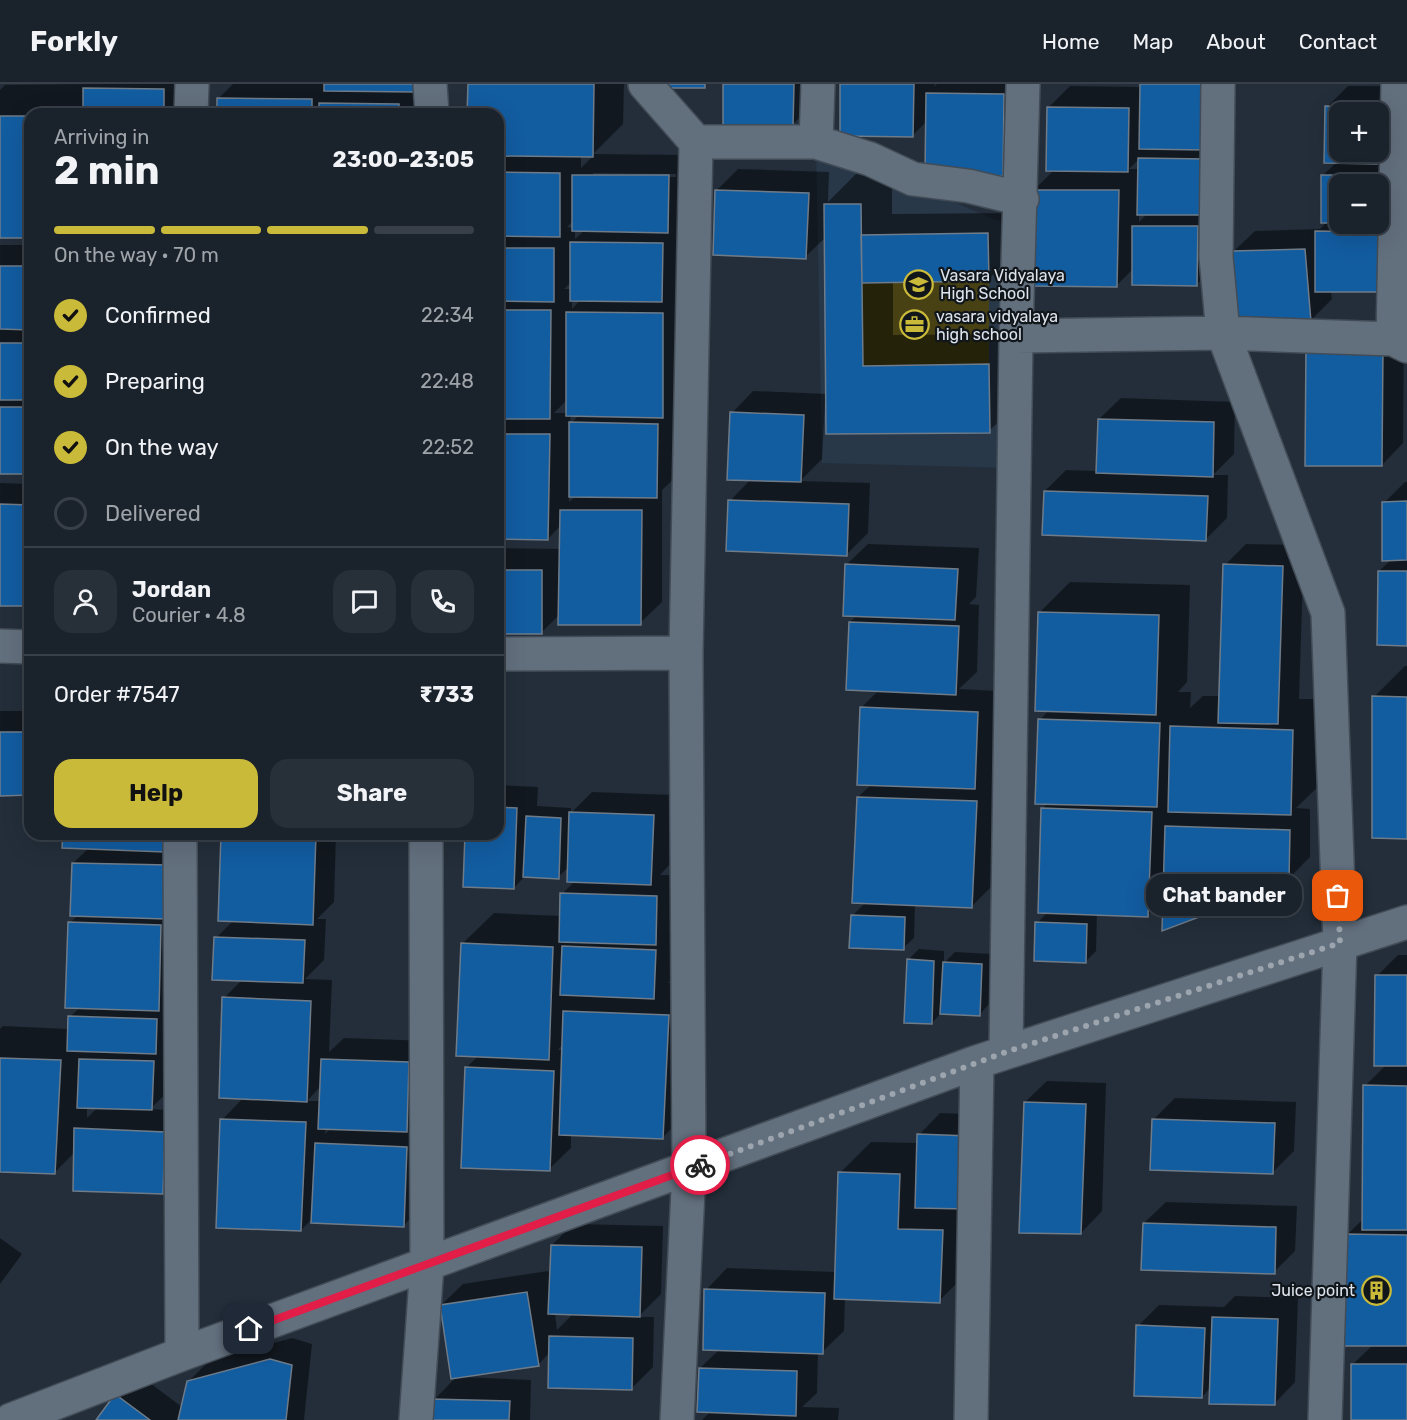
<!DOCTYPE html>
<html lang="en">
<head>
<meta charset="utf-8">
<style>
  :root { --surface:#1a222c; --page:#272f38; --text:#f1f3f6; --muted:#9fa4a9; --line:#383f48; --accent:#c9ba3a }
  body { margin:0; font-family:Rubik,sans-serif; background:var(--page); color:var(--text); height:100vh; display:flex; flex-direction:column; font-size:22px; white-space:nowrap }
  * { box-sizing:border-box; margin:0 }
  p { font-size:20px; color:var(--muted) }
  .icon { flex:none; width:33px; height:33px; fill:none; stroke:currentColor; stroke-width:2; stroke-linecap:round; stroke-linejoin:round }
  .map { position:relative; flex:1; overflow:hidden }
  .drawer { position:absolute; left:24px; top:24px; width:480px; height:732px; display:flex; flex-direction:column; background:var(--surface); border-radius:18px; box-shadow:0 6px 24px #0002,0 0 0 2px var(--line) }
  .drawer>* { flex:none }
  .buttons { position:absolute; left:1329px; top:18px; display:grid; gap:12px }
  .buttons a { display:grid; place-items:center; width:60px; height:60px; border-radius:12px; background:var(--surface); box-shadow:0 6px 24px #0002,0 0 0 2px var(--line); font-size:30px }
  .pin { position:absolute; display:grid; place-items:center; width:51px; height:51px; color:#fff; margin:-26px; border-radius:12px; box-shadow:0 3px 9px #0006 }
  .courier { position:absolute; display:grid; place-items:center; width:60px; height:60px; margin:-30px; border:4px solid #e11d48; border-radius:50%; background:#fff; color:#222; box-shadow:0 2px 8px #0007 }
  .bubble { position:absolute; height:42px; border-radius:18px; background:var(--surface); box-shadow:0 6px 24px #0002,0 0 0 2px var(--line); font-size:20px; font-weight:700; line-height:42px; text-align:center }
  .headline em { font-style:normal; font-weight:700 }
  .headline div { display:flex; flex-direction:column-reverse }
  .headline { display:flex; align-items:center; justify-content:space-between; height:102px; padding:0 30px }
  h1 { font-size:39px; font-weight:700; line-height:45px }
  .bar { display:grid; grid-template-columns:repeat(4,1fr); gap:9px 6px; align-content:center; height:72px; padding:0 30px }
  .bar i { height:8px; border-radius:4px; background:var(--line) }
  .bar .on { background:var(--accent) }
  .bar p { grid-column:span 4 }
  .line { display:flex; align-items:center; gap:15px; padding:0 30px; border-top:2px solid var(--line) }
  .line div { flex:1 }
  .round { display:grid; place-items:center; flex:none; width:63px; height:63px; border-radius:18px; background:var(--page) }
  ol { padding:0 30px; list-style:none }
  li { display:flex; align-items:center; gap:18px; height:66px }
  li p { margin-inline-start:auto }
  li .icon { padding:6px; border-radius:50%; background:var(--accent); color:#111; stroke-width:4 }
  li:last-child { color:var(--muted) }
  li i { width:33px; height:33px; border:3px solid var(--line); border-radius:50% }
  .primary-button { display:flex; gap:12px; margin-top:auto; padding:12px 30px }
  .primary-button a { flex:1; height:69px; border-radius:18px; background:var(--accent); color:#111; font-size:24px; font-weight:700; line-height:69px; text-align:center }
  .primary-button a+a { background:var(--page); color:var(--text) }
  header { display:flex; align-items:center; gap:36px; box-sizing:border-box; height:84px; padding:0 30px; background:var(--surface); border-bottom:2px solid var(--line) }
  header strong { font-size:28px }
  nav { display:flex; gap:33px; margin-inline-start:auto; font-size:21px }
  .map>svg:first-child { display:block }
</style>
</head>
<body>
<header>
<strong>Forkly</strong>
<nav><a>Home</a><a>Map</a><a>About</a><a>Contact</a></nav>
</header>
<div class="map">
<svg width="1407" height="1336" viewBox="0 0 1407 1336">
  <rect width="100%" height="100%" fill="#232e3a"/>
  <path fill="#283848" d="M816,58L1021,147L1014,384L822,379Z"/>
  <path fill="#474114" d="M989,197V280L863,282L862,199Z"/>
  <path fill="#0007" fill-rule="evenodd" d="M90,0H185V30H30V153L0,152V6L5,1Z
    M233,0H420V30H219V14Z
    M469,0H624L623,40L593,70L690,71L689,126L677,138H683L678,391L662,406V518L640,539L560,530L541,549L498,548V464L561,465V441L548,455L498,454V30H469ZM581,71H594L581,84ZM593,89L676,90V93L593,92ZM574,136V144L567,143ZM575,146H585L575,155ZM572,198V205H564ZM572,215H581L572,225ZM567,316V329H554ZM571,331H579L570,340ZM569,411L576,412L569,418Z
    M724,0H814V20L792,41Z
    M842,0H935L934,3L937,0H1024V69L1002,91L927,37L913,51Z
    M1141,0H1226L1218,179L1197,200L1134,184L1117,201L1034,106L1054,86L1048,24L1070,2L1141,3ZM1139,75V85H1129ZM1139,129H1148L1139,138Z
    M1348,2H1399L1400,127L1331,207L1332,215L1310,237L1233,168L1255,147L1320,145L1327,138L1322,92L1337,78L1327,23ZM1340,28H1378V68H1340ZM1340,100H1378V140H1340Z
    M738,85L829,88L828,118L856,90H892V130L1009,129V174L988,196L893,197V251L1020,250L1021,316L989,347L825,317L822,375L800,397L870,399L868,449L847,470L730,417L751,395L732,329L753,307L827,310L826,153L805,173L717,106Z
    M0,161H30V389L0,388Z
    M1404,242L1403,359L1382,381L1308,262Z
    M1121,314L1235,318L1234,370L1213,391H1228L1227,434L1206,455L1045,407L1066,386L1098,387L1099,335Z
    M1405,398H1407V560L1379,487L1392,475L1384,419Z
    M0,399L30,400V520H0Z
    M868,460L979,464L976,513L969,520L979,521L977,588L959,605L999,607L996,682L992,686L1007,687L1003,791L971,823L915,820L914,854L903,864L852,832L866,818L858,713L872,700L861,624L879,606L850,538L857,531L846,481Z
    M1246,460L1304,461L1299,615H1324L1322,699L1296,724L1310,725V773L1288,795L1165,814L1148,831L1097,829L1096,867L1086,877L1037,839L1048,828L1042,725L1048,719L1040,636L1049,626L1039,529L1070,498L1190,501L1187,598L1178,608H1191L1190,624L1203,612H1221L1225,481Z
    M1405,582H1407V753L1374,613Z
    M0,627H30V710H0Z
    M498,701L538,703L537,722L571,724V729L592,708L675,711L672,778L660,791H678L677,838L669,845L677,846L675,892L668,899L699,900L694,1022L663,1053L571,1050V1064L549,1085L466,984L478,972L462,860L494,829L561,832L562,810L575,797L569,783L558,793L525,792L514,804L467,750H498ZM564,959L563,966H558L561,962Z
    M64,750H179L173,1003L150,1025L186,1027L184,1087L162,1109L75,1068L55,1088L0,1086V945L3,942L69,945L70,933L80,923L70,839L78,831L73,779L89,764ZM87,1023H98L87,1034Z
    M223,750H336L334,818L317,835H326L324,876L305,895L332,896L329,968L344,954L430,957L425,1120L403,1142L313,1134L301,1146L222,1036L244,1013L224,914L242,896L216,854L233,837ZM321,1002V1017H307ZM326,1044H331L325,1050Z
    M919,865L944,867V879L955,868L992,870L990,919L980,930L942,928L932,939L908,876Z
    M1398,871H1407V1336H1352L1353,1280L1373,1261L1347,1151L1364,1134L1365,1002L1386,981L1377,892Z
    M1047,997L1106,999L1102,1127L1081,1149L1025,1018Z
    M1175,1014L1296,1018L1294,1067L1273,1088L1153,1036Z
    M940,1029L991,1031L970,1186L939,1217L845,1214L844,1247L822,1268H818L817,1309L802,1323L839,1324L838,1336H702L711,1327L700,1284L720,1265L706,1206L727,1184L836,1188L840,1089L871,1058L918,1059L919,1051Z
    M1166,1118L1297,1122L1295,1167L1274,1188L1144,1139Z
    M573,1140L663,1142L661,1210L638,1233H654L653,1283L631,1305L550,1268L538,1281L460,1293L531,1296L530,1336H433L434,1316L456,1293L441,1221L463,1200L548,1187L551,1194L552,1161ZM555,1229L573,1230L557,1246Z
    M0,1154L22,1170L0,1200Z
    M1235,1212L1298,1214L1295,1298L1274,1320L1211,1303L1202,1313L1138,1242L1159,1221L1224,1223Z
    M292,1254L312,1260L304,1336H98L117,1311L138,1290L182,1323L188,1298L210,1276Z"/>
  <path fill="#125ca0" stroke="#6e7b89" stroke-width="1.5" d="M324,0H414V8L324,7Z
    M468,0H594L593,73L498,72V30H467Z
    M663,0H705V4H663Z
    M723,0H794L793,43L723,42Z
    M840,0H914L913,53L840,52Z
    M1140,0H1206L1205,66L1139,65Z
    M83,4L164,5V30H83Z
    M926,9L1004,10L1003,92L925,91Z
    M217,14L312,15V30H217Z
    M319,19L399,20V30H319Z
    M1325,22L1378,23V28H1340V68H1377V80L1324,79Z
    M1047,23L1129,24L1128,88L1046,87Z
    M0,32H30V154H0Z
    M1138,74L1206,75L1205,131H1137Z
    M498,88L560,89V153L498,152Z
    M572,91H669L668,149L572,147Z
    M1321,91H1383L1382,139H1378V100H1340V139H1321Z
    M715,106L809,109L806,175L713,171Z
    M1032,106H1119L1117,203L1032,202Z
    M824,120H861L863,282L989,280L990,349L826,350Z
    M1132,142H1198L1197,202L1132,201Z
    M1315,147L1379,148V208H1315Z
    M988,149L989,197L862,199L861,151Z
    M570,158L663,159L662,218L570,217Z
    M498,164H554V218L498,217Z
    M1305,165L1311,238L1236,235L1232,167Z
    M0,182H30V246L0,245Z
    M498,226H551L550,335H498Z
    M566,228L663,229V334L566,332Z
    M0,259H30V316H0Z
    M1306,262H1383L1382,382H1305Z
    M0,323H30V390H0Z
    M730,328L804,331L801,398L727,396Z
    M1098,335L1214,338L1213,393L1096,389Z
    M569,338L658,340L657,414L569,413Z
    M498,350H550L548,456L498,455Z
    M1044,407L1208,412L1206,457L1042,451Z
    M728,416L849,420L847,472L726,467Z
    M1407,417V476L1382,477V418Z
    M0,420L30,421V522H0Z
    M560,426H642L641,541H558Z
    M845,480L958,485L955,536L843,532Z
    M1223,480L1283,482L1278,640L1218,639Z
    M498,486H542V550H498Z
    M1378,487H1407V562L1377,561Z
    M1038,528L1159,531L1156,631L1035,627Z
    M849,538L959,542L956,611L846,606Z
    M1372,612L1407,613V755L1372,754Z
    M860,623L978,628L975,705L857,701Z
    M1038,635L1160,639L1157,723L1035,720Z
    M1170,642L1293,646L1291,731L1168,728Z
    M0,648H30V711L0,712Z
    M857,713L977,717L972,824L852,819Z
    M498,723L517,724L514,805L463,803L465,750H498Z
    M1041,724L1152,728L1148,833L1038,829Z
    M569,728L654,731L651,801L567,798Z
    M526,732L561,734L559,795L523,793Z
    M1165,742L1290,746L1289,796L1247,815L1162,847Z
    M63,750H164V768L62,764Z
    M221,750H316L313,841L218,837Z
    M72,779L168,781L166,835L70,832Z
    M560,809L657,812L656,861L559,858Z
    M851,831L905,833L904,866L849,864Z
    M68,838L161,841L159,927L65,924Z
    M1035,838L1087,840L1086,879L1034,877Z
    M214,853L305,856L303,899L212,896Z
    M461,859L553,863L549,976L456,972Z
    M562,862L656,866L654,915L560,911Z
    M907,875L934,877L932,940L904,939Z
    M943,878L982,880L980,932L940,930Z
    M1375,891H1407V982H1374Z
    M222,913L311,917L307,1018L219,1014Z
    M563,927L669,931L663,1055L559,1051Z
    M68,932L157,935L156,970L67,967Z
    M0,974L61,976L55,1090L0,1088Z
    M79,975L154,977L152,1026L77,1024Z
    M321,975L409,978L407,1048L318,1045Z
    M465,983L554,987L550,1087L461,1084Z
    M1363,1001L1407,1002V1146H1362Z
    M1024,1018L1086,1020L1081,1150L1019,1149Z
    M220,1035L306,1038L301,1147L216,1144Z
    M1152,1035L1275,1039L1273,1090L1150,1086Z
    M74,1044L165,1048L163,1110L73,1107Z
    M917,1050L970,1052L968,1125L915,1124Z
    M315,1059L407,1063L404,1143L311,1139Z
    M838,1088L900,1090L898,1145L943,1146L940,1219L834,1215Z
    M1143,1139L1276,1143L1275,1190L1141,1186Z
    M1345,1150L1407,1151V1262H1344Z
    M551,1161L642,1163L640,1233L548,1230Z
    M704,1205L825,1209L823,1270L703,1266Z
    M527,1208L539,1282L451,1295L440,1221Z
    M1212,1233L1278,1235L1275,1321L1209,1320Z
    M1136,1241L1205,1244L1202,1314L1134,1312Z
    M549,1252L633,1254L632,1306L548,1304Z
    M270,1275L292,1281L286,1336H178L187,1297Z
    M1351,1280H1407V1336H1351Z
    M699,1284L797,1287L796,1332L697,1328Z
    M115,1310L150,1336H96Z
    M432,1315L510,1317L509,1336H432Z"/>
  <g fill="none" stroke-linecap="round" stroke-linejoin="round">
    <defs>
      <path id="minor" d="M430,0L432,30
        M645,0L696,58L686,569L689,1085L677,1336
        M1218,0L1216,173L1223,249L1328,529L1340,859L1325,1336
        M191,30L192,0
        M696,58H816L818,0
        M816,58L870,75L913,95L968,102L1022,115
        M1016,252L1223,249L1393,255L1407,262
        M1393,255L1398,0
        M0,562L30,563
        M498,570L686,569
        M180,750L182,1270
        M1006,968L1016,252L1023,0
        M11,1336L182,1270L977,978L1407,838
        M416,1336L427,1181L426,750
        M971,1336L977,978"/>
    </defs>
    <use href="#minor" stroke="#424c56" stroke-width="36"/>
    <use href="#minor" stroke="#626f7d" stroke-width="33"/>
  </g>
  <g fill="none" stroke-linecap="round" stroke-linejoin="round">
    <path stroke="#9ca4ae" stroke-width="6" stroke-dasharray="0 10.8" d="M700,1081L1006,968L1340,859L1338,812"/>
    <path stroke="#e11d48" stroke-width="8" d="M249,1245L700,1081"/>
  </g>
  <defs>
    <symbol id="school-ring" viewBox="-11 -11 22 22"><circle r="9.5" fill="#11161b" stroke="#c9ba3a" stroke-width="1.5"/><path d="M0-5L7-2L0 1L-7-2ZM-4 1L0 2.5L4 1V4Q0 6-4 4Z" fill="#c9ba3a"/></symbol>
    <symbol id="office-ring" viewBox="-11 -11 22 22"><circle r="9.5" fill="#11161b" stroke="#c9ba3a" stroke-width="1.5"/><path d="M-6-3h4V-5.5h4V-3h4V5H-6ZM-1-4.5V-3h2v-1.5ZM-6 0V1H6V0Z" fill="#c9ba3a"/></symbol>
    <symbol id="building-ring" viewBox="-11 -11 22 22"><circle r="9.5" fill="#11161b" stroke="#c9ba3a" stroke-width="1.5"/><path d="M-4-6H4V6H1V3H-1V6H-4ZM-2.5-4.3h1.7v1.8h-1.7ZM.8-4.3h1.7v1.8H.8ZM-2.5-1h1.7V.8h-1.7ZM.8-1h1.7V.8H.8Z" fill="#c9ba3a"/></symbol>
  </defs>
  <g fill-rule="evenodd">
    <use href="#school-ring" x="902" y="184" width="33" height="33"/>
    <use href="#office-ring" x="898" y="224" width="33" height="33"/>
    <use href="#building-ring" x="1360" y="1190" width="33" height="33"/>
  </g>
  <g text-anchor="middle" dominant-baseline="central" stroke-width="4.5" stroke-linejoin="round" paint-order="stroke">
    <g font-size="16" fill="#dde4ed" stroke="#11161b" text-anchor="start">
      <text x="940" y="191">Vasara Vidyalaya<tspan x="940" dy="18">High School</tspan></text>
      <text x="936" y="232">vasara vidyalaya<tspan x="936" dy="18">high school</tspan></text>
      <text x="1355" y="1206" text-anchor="end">Juice point</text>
    </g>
  </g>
</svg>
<div class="buttons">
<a>+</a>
<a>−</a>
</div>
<div class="pin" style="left:1338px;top:812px;background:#ea580c"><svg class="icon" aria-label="bag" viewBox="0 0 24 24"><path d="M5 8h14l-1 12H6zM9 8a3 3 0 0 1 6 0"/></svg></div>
<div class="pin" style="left:249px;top:1245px;background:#1f2937"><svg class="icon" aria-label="home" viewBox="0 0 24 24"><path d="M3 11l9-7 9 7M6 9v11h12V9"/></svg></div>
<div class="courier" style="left:700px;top:1081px"><svg class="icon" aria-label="bike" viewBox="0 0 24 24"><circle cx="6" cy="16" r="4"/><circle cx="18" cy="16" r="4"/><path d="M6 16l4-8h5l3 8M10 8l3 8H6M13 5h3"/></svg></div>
<div class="bubble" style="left:1146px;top:790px;width:156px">Chat bander</div>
<section class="drawer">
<div class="headline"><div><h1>2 min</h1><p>Arriving in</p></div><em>23:00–23:05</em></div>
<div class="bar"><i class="on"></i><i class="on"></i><i class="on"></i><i></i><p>On the way · 70 m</p></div>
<ol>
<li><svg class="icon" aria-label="check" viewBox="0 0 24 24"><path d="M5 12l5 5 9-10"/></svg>Confirmed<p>22:34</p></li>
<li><svg class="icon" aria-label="check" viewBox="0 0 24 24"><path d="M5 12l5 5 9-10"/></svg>Preparing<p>22:48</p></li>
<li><svg class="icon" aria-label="check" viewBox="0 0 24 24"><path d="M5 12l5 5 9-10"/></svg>On the way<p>22:52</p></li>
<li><i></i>Delivered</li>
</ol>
<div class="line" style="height:108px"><a class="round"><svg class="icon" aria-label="person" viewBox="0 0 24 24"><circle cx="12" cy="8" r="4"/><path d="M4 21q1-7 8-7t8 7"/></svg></a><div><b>Jordan</b><p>Courier · 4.8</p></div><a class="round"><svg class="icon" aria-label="chat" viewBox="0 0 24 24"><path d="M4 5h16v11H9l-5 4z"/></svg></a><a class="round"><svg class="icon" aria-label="phone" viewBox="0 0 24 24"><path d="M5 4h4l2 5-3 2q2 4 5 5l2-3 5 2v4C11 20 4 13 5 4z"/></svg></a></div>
<div class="line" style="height:78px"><div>Order #7547</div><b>₹733</b></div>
<div class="primary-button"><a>Help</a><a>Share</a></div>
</section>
</div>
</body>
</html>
